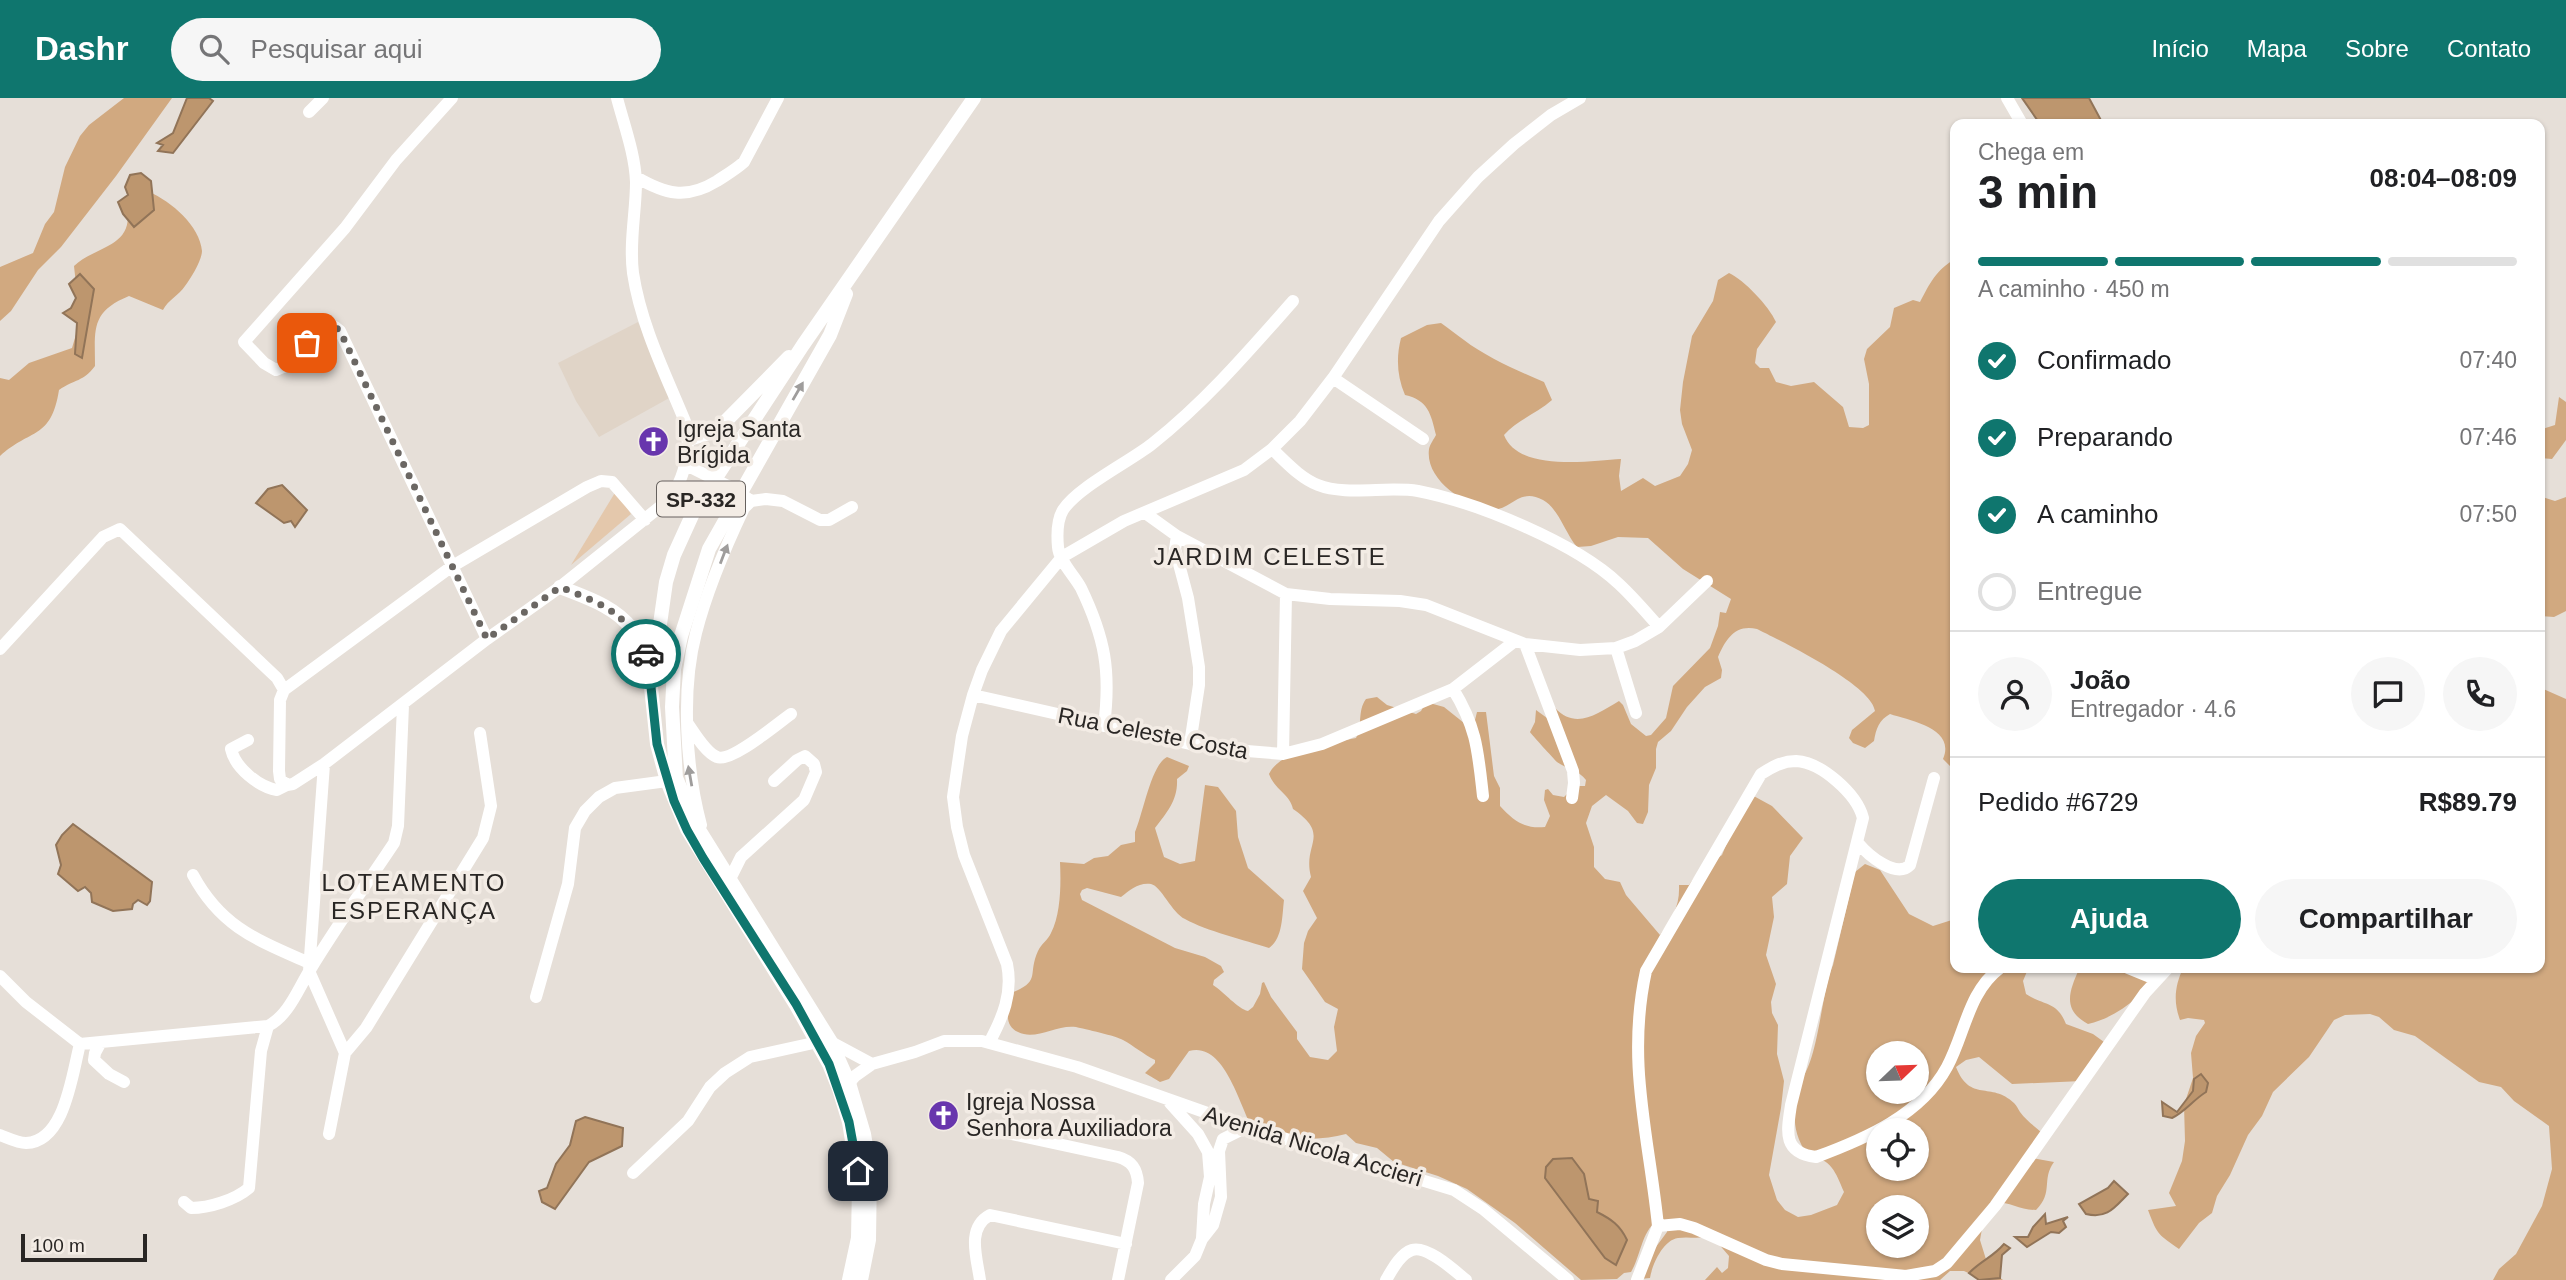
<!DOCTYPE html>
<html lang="pt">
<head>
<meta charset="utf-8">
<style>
  :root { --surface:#fff; --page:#f6f6f6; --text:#202124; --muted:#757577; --line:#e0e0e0; --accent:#0f766e }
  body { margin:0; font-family:Arial,sans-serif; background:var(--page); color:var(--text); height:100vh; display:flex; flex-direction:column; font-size:26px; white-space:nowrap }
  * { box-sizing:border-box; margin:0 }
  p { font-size:23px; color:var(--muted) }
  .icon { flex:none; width:38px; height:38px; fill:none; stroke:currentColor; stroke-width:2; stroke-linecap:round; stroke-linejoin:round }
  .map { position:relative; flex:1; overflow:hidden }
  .side { position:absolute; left:1950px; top:21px; width:595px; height:854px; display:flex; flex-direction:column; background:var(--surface); border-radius:14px; box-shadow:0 2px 5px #0004 }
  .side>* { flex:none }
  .needle { width:46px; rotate:67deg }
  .fabs { position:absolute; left:1866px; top:943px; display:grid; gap:14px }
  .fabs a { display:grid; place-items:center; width:63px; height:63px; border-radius:50%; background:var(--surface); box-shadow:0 2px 5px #0004; font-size:35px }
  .scale { position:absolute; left:21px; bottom:18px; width:126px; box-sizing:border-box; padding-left:7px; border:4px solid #292624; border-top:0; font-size:19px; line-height:24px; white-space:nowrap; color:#292624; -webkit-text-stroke:5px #f3ece5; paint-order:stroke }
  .pin { position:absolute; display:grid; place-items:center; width:60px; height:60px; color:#fff; margin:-30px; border-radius:14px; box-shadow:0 4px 10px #0006 }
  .courier { position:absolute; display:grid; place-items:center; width:70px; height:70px; margin:-35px; border:5px solid #0f766e; border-radius:50%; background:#fff; color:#222; box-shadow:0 2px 9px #0007 }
  .summary em { font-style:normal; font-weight:600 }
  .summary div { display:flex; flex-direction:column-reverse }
  .summary { display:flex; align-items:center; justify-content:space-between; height:119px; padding:0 28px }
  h1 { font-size:46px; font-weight:600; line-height:52px }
  .bar { display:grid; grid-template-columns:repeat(4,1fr); gap:10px 7px; align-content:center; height:84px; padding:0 28px }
  .bar i { height:9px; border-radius:5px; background:var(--line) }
  .bar .on { background:var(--accent) }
  .bar p { grid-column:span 4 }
  .line { display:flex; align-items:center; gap:18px; padding:0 28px; border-top:2px solid var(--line) }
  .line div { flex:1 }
  .round { display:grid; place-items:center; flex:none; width:74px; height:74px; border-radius:37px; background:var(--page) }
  ol { padding:0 28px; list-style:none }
  li { display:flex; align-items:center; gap:21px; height:77px }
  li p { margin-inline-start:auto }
  li .icon { padding:7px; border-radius:50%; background:var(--accent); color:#fff; stroke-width:4 }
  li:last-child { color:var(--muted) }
  li i { width:38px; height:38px; border:4px solid var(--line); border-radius:50% }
  .cta { display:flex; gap:14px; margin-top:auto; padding:14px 28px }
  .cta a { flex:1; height:80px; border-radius:42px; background:var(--accent); color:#fff; font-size:28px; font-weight:600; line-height:80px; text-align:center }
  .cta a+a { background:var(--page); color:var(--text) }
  header { display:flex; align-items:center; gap:42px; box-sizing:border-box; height:98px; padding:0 35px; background:var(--accent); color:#fff }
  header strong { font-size:33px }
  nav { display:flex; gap:38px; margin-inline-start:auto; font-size:24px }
  .search { width:490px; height:63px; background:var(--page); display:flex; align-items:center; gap:18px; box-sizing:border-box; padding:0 24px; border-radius:38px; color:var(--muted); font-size:26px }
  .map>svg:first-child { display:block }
</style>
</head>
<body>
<header>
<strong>Dashr</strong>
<div class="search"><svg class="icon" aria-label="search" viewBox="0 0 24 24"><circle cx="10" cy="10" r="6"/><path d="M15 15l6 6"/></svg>Pesquisar aqui</div>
<nav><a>Início</a><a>Mapa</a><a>Sobre</a><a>Contato</a></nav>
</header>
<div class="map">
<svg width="2566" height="1182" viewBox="0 0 2566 1182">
  <rect width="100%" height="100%" fill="#e6dfd8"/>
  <path fill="#e0d4c7" d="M638,224L671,299L599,339L576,303L558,265Z"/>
  <path fill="#e4c8ac" d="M616,393L631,416L571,467Z"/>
  <path fill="#d1a980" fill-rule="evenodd" d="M124,0H172L116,78L61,149L38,172L11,213L0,223V169L33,155L45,126L54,114L65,69L80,38L89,27Z
    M149,94C171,103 200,128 202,153C202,162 191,180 185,188C179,197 168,202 163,212L129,198C90,214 95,232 95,268C83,284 75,281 59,292C51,342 31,330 0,358V280L9,282L29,265L72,250L80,223L74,168C95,148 134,149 127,111Z
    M1955,161V673L1943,661C1956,630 1911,623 1890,616C1879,622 1876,631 1874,643L1865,650L1853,645L1849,640L1852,632L1875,613C1872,587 1781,543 1757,531C1735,526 1726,541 1718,559L1722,572L1721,580L1705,589L1687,609L1671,633L1658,644L1656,651V670L1649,687L1648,714L1643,726L1637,725L1628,713L1606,697L1592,708L1586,725L1594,749V769L1605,781L1620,784L1626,797L1660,837C1672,820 1680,809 1679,787H1689L1698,774L1722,757L1735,725L1750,696L1772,708L1803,740L1790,758L1787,786L1772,799L1774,819L1766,857L1776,886L1771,904L1772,915L1778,927L1777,956L1784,983L1781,1010L1769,1077L1777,1102L1785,1112L1798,1119L1811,1117L1837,1107L1844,1094C1835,1073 1832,1062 1808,1057C1790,1033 1795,1015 1796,987C1819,969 1820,897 1833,867L1855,774L1865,766L1880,772L1909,816L1933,828L1955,821V870H2034L2028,871L2023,883L2026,896C2044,908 2057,903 2066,926L2093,936L2104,944L2082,983L2012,986L1979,959L1966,962L1956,969C1970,1005 1991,983 2014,1005C2017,1008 2018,1011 2020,1014C2026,1022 2034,1028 2041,1034L2027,1059L2054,1064C2041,1082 2054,1094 2036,1112C2020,1112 2010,1104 1995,1104L1985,1114L1980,1142L1989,1171L2003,1182H1983L1964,1173H1950L1940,1182H1705L1717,1169L1722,1175L1728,1170L1729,1158L1711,1137C1698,1142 1690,1138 1678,1140C1663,1142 1652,1167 1650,1180L1640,1181L1647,1161L1667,1134V1129L1656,1124C1642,1133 1640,1160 1631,1174L1624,1175L1617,1181L1581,1182L1515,1125L1467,1091L1438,1078L1394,1064L1377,1050L1356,1045L1346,1036C1313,1045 1283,1040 1252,1029C1239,1006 1224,943 1189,953L1169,981L1160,984L1145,975L1155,965V962C1143,956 1134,948 1123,942C1117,938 1084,931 1076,929C1057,926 1036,943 1018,934C1002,927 1009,908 1011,895C1042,883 1027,877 1038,853C1041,846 1048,842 1051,835C1061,816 1061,785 1060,764L1084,766L1094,760L1108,758L1121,747L1135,744V734C1143,716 1151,667 1167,659L1189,668L1187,673L1177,681C1178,702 1167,714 1155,730L1164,759L1180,766L1195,763L1205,687L1218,689L1236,713L1238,739L1248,770L1284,802C1282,818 1283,840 1269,850C1245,842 1206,833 1185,821C1172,815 1161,788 1151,786C1139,784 1130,792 1121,799L1087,790L1082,792L1080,796L1082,802L1175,850L1205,859L1221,868L1224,874L1214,882L1213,887C1224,894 1238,911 1248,913L1253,909L1260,896L1262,885L1264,884L1271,899L1297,934V941L1310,959L1328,962L1337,953L1334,929L1338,911L1325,904L1302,871L1304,845L1308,833L1317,820L1303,793L1311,779C1302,745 1332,738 1293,711C1290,696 1275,692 1269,676C1280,652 1332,645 1356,640C1363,628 1357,613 1366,601L1377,599L1387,607L1416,616L1421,613L1426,604L1444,609L1469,629L1474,626L1477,614H1486L1494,678L1500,690V708C1514,723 1524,731 1545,729L1550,718L1544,702L1545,692L1548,691L1553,697L1564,699L1575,688H1585L1586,682C1579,672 1566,671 1557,664C1554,661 1531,636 1530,634L1535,624L1536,612L1547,620L1555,610C1576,632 1597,616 1619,603L1623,607L1631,626L1646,638L1651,637L1666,620L1673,588L1710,550L1718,528L1720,514L1726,515L1731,501L1683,471L1648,440L1618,439L1591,448L1577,449C1565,435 1559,411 1543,402C1517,388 1511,416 1488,411C1463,406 1425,381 1429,351C1430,346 1434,341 1436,337C1431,316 1428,302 1405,297C1397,278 1396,260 1401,240L1427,227L1441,225C1449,231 1456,236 1464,242C1486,259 1518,273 1544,284L1552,302C1536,316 1517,322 1504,337C1518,374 1590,363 1621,361L1619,378L1621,393L1643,380L1655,388L1680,378L1688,366L1692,352L1682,326L1680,312L1683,284L1692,238L1713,203L1718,182L1729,175C1744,182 1769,208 1776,224L1757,251L1755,265L1760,270H1769L1776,284L1791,288L1814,284L1843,309L1849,329L1863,330L1869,327V286L1864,261L1867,251L1890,229L1894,210L1913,202L1920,204C1930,185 1936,172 1955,161ZM1878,956H1916V994H1878ZM1878,1032H1916V1071H1878ZM1878,1110H1916V1148H1878Z
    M2559,299L2566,304V342L2552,361L2539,360V332L2555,327Z
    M2539,398L2555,403L2566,399V513L2554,519L2539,518Z
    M2539,589L2566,601V1182H2493L2499,1171L2516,1156L2542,1108L2552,1071L2549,1028L2514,1003L2501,989L2479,984L2415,938L2394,932L2379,919L2370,916L2345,917L2334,922L2309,959L2273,994L2262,1018L2248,1037L2230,1077L2217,1098L2212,1115L2199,1125L2179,1151C2159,1136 2158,1139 2148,1112L2176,1108L2169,1095L2182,1063L2185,1043L2184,1007L2193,980L2191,955L2196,938L2205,925L2204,922L2188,920L2180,922C2173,903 2175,888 2183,870H2539Z
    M2083,870H2166C2143,895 2122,918 2088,926C2062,912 2069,894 2079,871Z"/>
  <path fill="#bd966e" stroke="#917458" stroke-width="2" d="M187,0H209L213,3L173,55L158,53L163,47L157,45L173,35Z
    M2022,0H2089L2103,26H2040Z
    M141,75L151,83L154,112L134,129L123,116L118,104L128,97L125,89L130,77Z
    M80,176L94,191L82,260L75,256L77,225L63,215L71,210L76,200L69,186Z
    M282,387L307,412L295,429L291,423L284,425L256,405L268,391Z
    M73,726L152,784L150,803L147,807L138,802L133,806L132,811L113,813L92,804L91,795L85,789L78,793L58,776L61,767L56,747L62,737Z
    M2201,976L2208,985L2206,994C2193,1002 2185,1014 2172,1020L2163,1018L2162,1004L2177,1014L2193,993L2194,981Z
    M585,1019L623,1030L622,1048L589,1064L555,1111L542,1104L539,1093L547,1090L556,1066L570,1047L576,1023Z
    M1572,1060L1584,1076L1589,1101L1598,1103L1597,1114C1611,1121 1620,1127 1627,1142L1616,1167L1605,1160L1545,1080L1546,1069L1553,1061Z
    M2114,1083L2128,1096C2114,1110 2107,1121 2086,1116L2079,1106L2108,1090Z
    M2045,1116L2046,1126L2068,1119L2063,1123L2066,1129L2059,1135L2051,1134L2027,1149L2015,1139H2028L2033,1129Z
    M2004,1146L2010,1150L2002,1157L2000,1180L1979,1182L1969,1175C1982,1162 1993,1159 2004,1146Z"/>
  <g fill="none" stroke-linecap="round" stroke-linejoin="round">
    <path stroke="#fff" stroke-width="12" d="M452,0L396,62L345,130L244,244L264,265L276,272L288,267L325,228L335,229L340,233L487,541
      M2007,0L2022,26
      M309,14L323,0
      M636,79C665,96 686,102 717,83C726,77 735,72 744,64L778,0
      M1333,280L1423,341
      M1272,351C1286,364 1300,380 1318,387C1345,398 1388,388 1418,393C1476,404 1576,445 1619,486C1633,499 1646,514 1659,529
      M686,367L734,391L751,403L766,401L783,403L820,422H829L852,409
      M1145,415L1177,438L1175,451L1188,500L1199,569V587L1190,646
      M1177,438L1286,496L1330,501L1400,503L1426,507L1525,546L1580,552L1616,550L1635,543L1659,529L1707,483
      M1525,546L1573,673L1574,685L1572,700
      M1616,550L1636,615
      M0,551L103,439L120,431L277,580L284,592L280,602L279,673L280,681L287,687L293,686L324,666L487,541L560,489L671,400C685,377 691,352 686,326C666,277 641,228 633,175C629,144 636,114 636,84C635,56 624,27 617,0
      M1453,591C1477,630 1478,654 1483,698
      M284,592L451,469L587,389L601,383L612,384L645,422
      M973,597L1190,646L1222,651L1283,656L1322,646L1453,591L1515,543
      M688,626C695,636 706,655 717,659C731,665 778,625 791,616
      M1104,628C1111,573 1105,540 1081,490C1074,477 1059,463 1058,449C1057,438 1057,422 1063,412C1078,389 1129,364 1152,346C1206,303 1248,254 1293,203
      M248,642L231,651C235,670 259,689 277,692L287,687
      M1283,656L1286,496
      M324,666L309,873L345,955
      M701,727C686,671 681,592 696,535C707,492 725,450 744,410L751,403
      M1858,745C1868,757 1896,781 1910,767L1934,680
      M193,777C221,829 257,842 309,865
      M730,781L741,759L804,702L816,674L814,666L805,658L797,662L774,683
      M2128,870L2150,879H2159
      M0,878L26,904L80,946L268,928C289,917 298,891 310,872C336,829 366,787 394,745L398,728L403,607
      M536,899L568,786L575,730L585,713L599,699L615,690L667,683
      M101,944L95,955L94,962L109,976L124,984
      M831,944L872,966
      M989,945C1003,919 1013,895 1007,866L964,757L957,729L953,699L962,638L973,597L982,572L1001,533L1062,459L1124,423L1244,372L1272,351L1300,323L1333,280L1439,123L1478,79L1514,46L1551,17L1580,0
      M849,985L855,978L872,966L915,954L944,943H982L1077,969L1247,1029L1454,1092L1483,1111L1568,1182
      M1170,1005L1198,1036L1208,1054L1210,1079L1204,1106L1202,1140
      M979,1029L1118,1059C1132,1063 1137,1071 1138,1085L1118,1182
      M329,1036L345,955L366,930L483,740L491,708L480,635
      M0,1037C8,1040 18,1045 26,1045C65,1044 72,976 80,946
      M633,1075L688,1023L710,989L725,975L750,959L818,944
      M184,1104L191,1110C209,1110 235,1102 249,1090L261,953L268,928
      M1658,1128C1649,1039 1626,964 1646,873L1761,676C1772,669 1782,663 1796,663C1821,664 1857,696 1863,720L1791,1007C1787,1033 1782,1055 1816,1059C1865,1041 1921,1017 1947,969C1965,936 1968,894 2000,870
      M980,1182C977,1160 966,1130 990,1117L1126,1146
      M1171,1182L1195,1158L1202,1141L1213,1127L1221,1099L1219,1053L1223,1041L1247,1029
      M1386,1182C1392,1172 1400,1156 1412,1152C1427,1147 1455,1173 1466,1182
      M1637,1182L1658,1128L1680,1126L1694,1130L1766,1162L1782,1166L1906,1178L1935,1173L1947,1165L1995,1108L2145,895L2168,870"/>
    <path stroke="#fff" stroke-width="14" d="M689,341L712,334L721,328L789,259
      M560,489C585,499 615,508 632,531C641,543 647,558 654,571
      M674,675L696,727L831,944L849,985L864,1036L870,1072L869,1142L861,1182
      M676,681L672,609L674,571L681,538L709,451L830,237L846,196
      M849,1182L858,1140L859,1087L849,1024L839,991L829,966L796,907L687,731L667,683L657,646L651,589L666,484L674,457L694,413L803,247L974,0"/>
  </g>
  <defs><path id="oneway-solid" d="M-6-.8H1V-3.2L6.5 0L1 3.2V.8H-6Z" transform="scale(1.75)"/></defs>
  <g fill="#9f9d9c">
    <use href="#oneway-solid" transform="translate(798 293) rotate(-60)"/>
    <use href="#oneway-solid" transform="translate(724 456) rotate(-69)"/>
    <use href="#oneway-solid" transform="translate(690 678) rotate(-100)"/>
  </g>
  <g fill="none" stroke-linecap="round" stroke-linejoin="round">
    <path stroke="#6b6763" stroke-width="7" stroke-dasharray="0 12.6" d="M307,245L325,228L335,229L340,233L487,541L560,489C602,506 625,513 646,556"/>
    <path stroke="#0f766e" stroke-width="9" d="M646,556L654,571L651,589L657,646L674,703L687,732L703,760L796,906L829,966L849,1024L858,1073"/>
  </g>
  <defs>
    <symbol id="church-disc" viewBox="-11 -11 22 22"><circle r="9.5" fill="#6836ad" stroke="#f3ece5"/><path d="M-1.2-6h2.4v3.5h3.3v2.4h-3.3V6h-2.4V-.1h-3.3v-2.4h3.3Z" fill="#fff"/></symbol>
  </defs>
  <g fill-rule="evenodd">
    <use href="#church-disc" x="636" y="326" width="35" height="35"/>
    <use href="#church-disc" x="926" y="1000" width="35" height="35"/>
  </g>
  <g text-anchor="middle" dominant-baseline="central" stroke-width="7" stroke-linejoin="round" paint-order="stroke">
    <rect fill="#f3ece5" stroke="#66615e" stroke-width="2" x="657" y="383.5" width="88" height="35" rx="5"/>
    <g font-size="21" font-weight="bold" fill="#292624">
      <text x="701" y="401">SP-332</text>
    </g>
    <g font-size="23" fill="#292624" stroke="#f3ece5" text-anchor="start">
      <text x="677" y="331">Igreja Santa<tspan x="677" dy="26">Brígida</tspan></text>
      <text x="966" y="1004">Igreja Nossa<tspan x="966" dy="26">Senhora Auxiliadora</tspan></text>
    </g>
    <g font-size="23" fill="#292624" stroke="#f3ece5">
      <text transform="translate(1153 635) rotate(11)">Rua Celeste Costa</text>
      <text transform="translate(1313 1048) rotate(17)">Avenida Nicola Accieri</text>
    </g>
    <g font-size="24" letter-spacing="2" fill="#292624" stroke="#f3ece5">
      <text x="1270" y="458">JARDIM CELESTE</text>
      <text x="414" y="784">LOTEAMENTO<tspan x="414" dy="28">ESPERANÇA</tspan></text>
    </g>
  </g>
</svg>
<div class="fabs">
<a><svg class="needle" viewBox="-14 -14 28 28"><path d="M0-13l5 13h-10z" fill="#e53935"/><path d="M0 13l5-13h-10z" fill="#757577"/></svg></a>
<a><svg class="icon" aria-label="locate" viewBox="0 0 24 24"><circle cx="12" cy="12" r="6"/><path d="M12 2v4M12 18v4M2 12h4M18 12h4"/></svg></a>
<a><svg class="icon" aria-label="layers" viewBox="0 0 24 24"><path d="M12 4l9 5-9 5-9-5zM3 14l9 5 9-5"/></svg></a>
</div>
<div class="scale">100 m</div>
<div class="pin" style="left:307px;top:245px;background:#ea580c"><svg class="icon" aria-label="bag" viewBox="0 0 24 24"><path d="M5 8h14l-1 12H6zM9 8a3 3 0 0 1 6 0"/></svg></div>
<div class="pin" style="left:858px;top:1073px;background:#1f2937"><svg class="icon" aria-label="home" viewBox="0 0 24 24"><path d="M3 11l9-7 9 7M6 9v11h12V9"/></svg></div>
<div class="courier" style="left:646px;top:556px"><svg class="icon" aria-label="car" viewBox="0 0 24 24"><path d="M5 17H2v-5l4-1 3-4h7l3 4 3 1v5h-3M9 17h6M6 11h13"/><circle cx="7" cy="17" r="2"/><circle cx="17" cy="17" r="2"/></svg></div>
<section class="side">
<div class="summary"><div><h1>3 min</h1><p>Chega em</p></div><em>08:04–08:09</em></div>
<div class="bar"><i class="on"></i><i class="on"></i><i class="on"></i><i></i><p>A caminho · 450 m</p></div>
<ol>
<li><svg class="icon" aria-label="check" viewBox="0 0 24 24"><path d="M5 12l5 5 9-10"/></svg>Confirmado<p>07:40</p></li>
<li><svg class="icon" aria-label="check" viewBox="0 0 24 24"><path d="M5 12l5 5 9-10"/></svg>Preparando<p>07:46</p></li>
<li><svg class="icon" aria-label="check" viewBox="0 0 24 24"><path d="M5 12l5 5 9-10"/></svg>A caminho<p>07:50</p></li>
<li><i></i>Entregue</li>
</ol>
<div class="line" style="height:126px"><a class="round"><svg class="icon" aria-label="person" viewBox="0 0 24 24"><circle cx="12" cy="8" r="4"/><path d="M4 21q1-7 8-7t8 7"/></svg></a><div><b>João</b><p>Entregador · 4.6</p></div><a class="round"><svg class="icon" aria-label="chat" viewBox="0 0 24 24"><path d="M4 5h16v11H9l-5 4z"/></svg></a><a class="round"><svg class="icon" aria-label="phone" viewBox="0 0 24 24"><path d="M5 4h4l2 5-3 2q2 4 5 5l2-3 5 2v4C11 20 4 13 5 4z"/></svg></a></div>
<div class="line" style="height:91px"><div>Pedido #6729</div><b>R$89.79</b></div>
<div class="cta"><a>Ajuda</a><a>Compartilhar</a></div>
</section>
</div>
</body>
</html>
